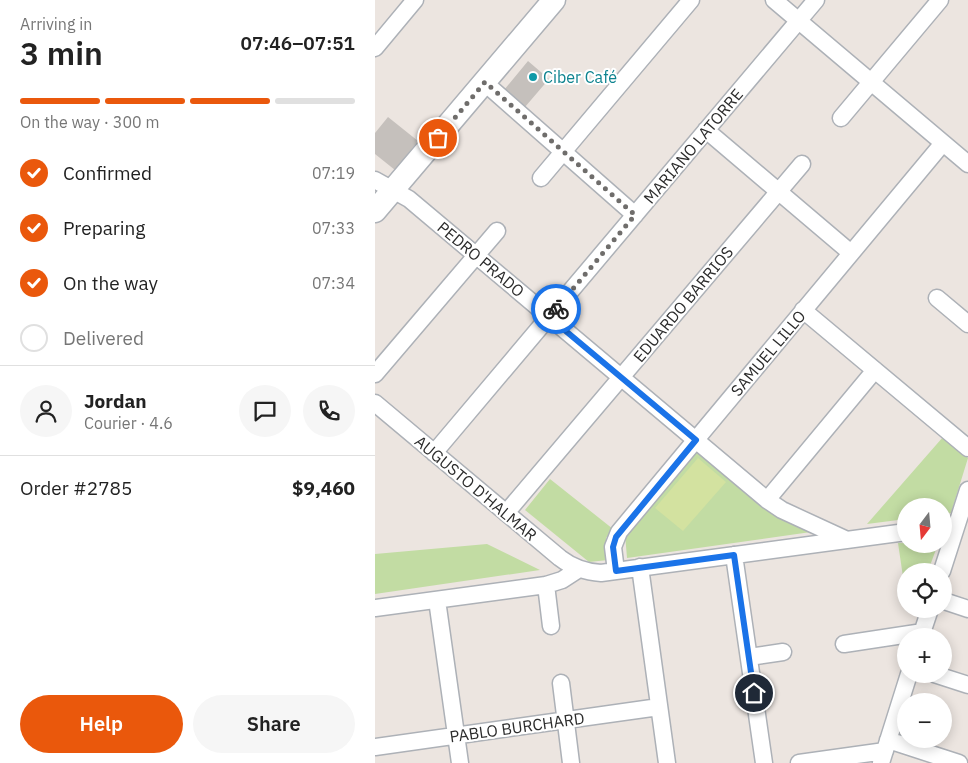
<!DOCTYPE html>
<html lang="en">
<head>
<meta charset="utf-8">
<style>
  :root { --surface:#fff; --page:#f6f6f6; --text:#222; --muted:#767676; --line:#e0e0e0; --accent:#ea580c }
  body { margin:0; font-family:"IBM Plex Sans",sans-serif; background:var(--page); color:var(--text); height:100vh; display:flex; flex-direction:column; font-size:19px; white-space:nowrap }
  * { box-sizing:border-box; margin:0 }
  p { font-size:16px; color:var(--muted) }
  .icon { flex:none; width:28px; height:28px; fill:none; stroke:currentColor; stroke-width:2; stroke-linecap:round; stroke-linejoin:round }
  .map { position:relative; flex:1; overflow:hidden }
  .drawer { display:flex; flex-direction:column; background:var(--surface); width:375px }
  .drawer>* { flex:none }
  .needle { width:32px; rotate:196deg }
  .fabs { position:absolute; left:522px; top:498px; display:grid; gap:10px }
  .fabs a { display:grid; place-items:center; width:55px; height:55px; border-radius:50%; background:var(--surface); box-shadow:0 2px 12px #0003; font-size:25px }
  .pin { position:absolute; display:grid; place-items:center; width:42px; height:42px; color:#fff; margin:-21px; border:2px solid #fff; border-radius:50%; box-shadow:0 1px 5px #0007 }
  .courier { position:absolute; display:grid; place-items:center; width:50px; height:50px; margin:-25px; border:4px solid #1a73e8; border-radius:50%; background:#fff; color:#222; box-shadow:0 1px 6px #0007 }
  .overview em { font-style:normal; font-weight:600 }
  .overview div { display:flex; flex-direction:column-reverse }
  .overview { display:flex; align-items:center; justify-content:space-between; height:85px; padding:0 20px }
  h1 { font-size:32px; font-weight:600; line-height:38px }
  .bar { display:grid; grid-template-columns:repeat(4,1fr); gap:8px 5px; align-content:center; height:60px; padding:0 20px }
  .bar i { height:6px; border-radius:4px; background:var(--line) }
  .bar .current { background:var(--accent) }
  .bar p { grid-column:span 4 }
  .line { display:flex; align-items:center; gap:12px; padding:0 20px; border-top:1px solid var(--line) }
  .line div { flex:1 }
  .round { display:grid; place-items:center; flex:none; width:52px; height:52px; border-radius:26px; background:var(--page) }
  ol { padding:0 20px; list-style:none }
  li { display:flex; align-items:center; gap:15px; height:55px }
  li p { margin-inline-start:auto }
  li .icon { padding:5px; border-radius:50%; background:var(--accent); color:#fff; stroke-width:4 }
  li:last-child { color:var(--muted) }
  li i { width:28px; height:28px; border:2px solid var(--line); border-radius:50% }
  .primary-button { display:flex; gap:10px; margin-top:auto; padding:10px 20px }
  .primary-button a { flex:1; height:58px; border-radius:30px; background:var(--accent); color:#fff; font-size:20px; font-weight:600; line-height:58px; text-align:center }
  .primary-button a+a { background:var(--page); color:var(--text) }
  main { display:flex; flex:1; min-height:0 }
  .map>svg:first-child { display:block }
</style>
</head>
<body>
<main>
<section class="drawer">
<div class="overview"><div><h1>3 min</h1><p>Arriving in</p></div><em>07:46–07:51</em></div>
<div class="bar"><i class="current"></i><i class="current"></i><i class="current"></i><i></i><p>On the way · 300 m</p></div>
<ol>
<li><svg class="icon" aria-label="check" viewBox="0 0 24 24"><path d="M5 12l5 5 9-10"/></svg>Confirmed<p>07:19</p></li>
<li><svg class="icon" aria-label="check" viewBox="0 0 24 24"><path d="M5 12l5 5 9-10"/></svg>Preparing<p>07:33</p></li>
<li><svg class="icon" aria-label="check" viewBox="0 0 24 24"><path d="M5 12l5 5 9-10"/></svg>On the way<p>07:34</p></li>
<li><i></i>Delivered</li>
</ol>
<div class="line" style="height:90px"><a class="round"><svg class="icon" aria-label="person" viewBox="0 0 24 24"><circle cx="12" cy="8" r="4"/><path d="M4 21q1-7 8-7t8 7"/></svg></a><div><b>Jordan</b><p>Courier · 4.6</p></div><a class="round"><svg class="icon" aria-label="chat" viewBox="0 0 24 24"><path d="M4 5h16v11H9l-5 4z"/></svg></a><a class="round"><svg class="icon" aria-label="phone" viewBox="0 0 24 24"><path d="M5 4h4l2 5-3 2q2 4 5 5l2-3 5 2v4C11 20 4 13 5 4z"/></svg></a></div>
<div class="line" style="height:65px"><div>Order #2785</div><b>$9,460</b></div>
<div class="primary-button"><a>Help</a><a>Share</a></div>
</section>
<div class="map">
<svg width="593" height="763" viewBox="0 0 593 763">
  <rect width="100%" height="100%" fill="#ece5e0"/>
  <path fill="#c2dca3" d="M568,437L593,458L576,513L569,514V506H531V519L492,524Z
    M323,449L443,531L252,558L250,534Z
    M175,479L238,529L231,538L233,560L214,562L150,510Z
    M523,543L563,544L553,571H531V597Z
    M112,544L165,570L0,594V554Z"/>
  <path fill="#d3e2a0" d="M323,458L351,482L308,531L280,508Z"/>
  <path fill="#c5c0bc" d="M153,61L174,79L150,107L129,90Z
    M13,117L43,141L20,170L0,154V133Z"/>
  <g fill="none" stroke-linecap="round" stroke-linejoin="round">
    <defs>
      <path id="minor" d="M399,0L593,164
        M0,48L40,0
        M110,83L260,215
        M466,118L565,0
        M331,130L476,253
        M166,178L316,0
        M0,180L34,199L392,500L407,510L472,540
        M562,298L593,324
        M428,310L593,448
        M0,374L122,231
        M0,403L185,558C198,568 210,572 226,573L531,532
        M59,453L441,0
        M392,500L500,370
        M131,513L427,164
        M359,555L389,763
        M265,567L292,763
        M241,571L238,547L244,532L568,143
        M567,571L593,490
        M171,585L176,626
        M62,600L85,763
        M569,601L593,609
        M0,608L171,585L187,580L204,569
        M546,636L555,609
        M469,644L548,632
        M374,657L408,652
        M559,674L593,685
        M186,683L196,763
        M513,740L584,763
        M0,747L284,707
        M424,763L510,751
        M506,763L534,674"/>
      <path id="secondary" d="M0,211L179,0"/>
    </defs>
    <use href="#minor" stroke="#adb1b7" stroke-width="19"/>
    <use href="#secondary" stroke="#adb1b7" stroke-width="25"/>
    <use href="#minor" stroke="#fff" stroke-width="16"/>
    <use href="#secondary" stroke="#fff" stroke-width="22"/>
  </g>
  <g fill="none" stroke-linecap="round" stroke-linejoin="round">
    <path stroke="#6f6d6b" stroke-width="5" stroke-dasharray="0 9" d="M63,138L110,82L260,215L181,309"/>
    <path stroke="#1a73e8" stroke-width="6" d="M181,309L174,317L321,440L241,537L238,547L241,571L359,555L379,693"/>
  </g>
  <circle fill="#0f9aa8" stroke="#fff" stroke-width="2" cx="158" cy="77" r="5"/>
  <g text-anchor="middle" dominant-baseline="central" stroke-width="4" stroke-linejoin="round" paint-order="stroke">
    <g font-size="16" fill="#0d838f" stroke="#fff" text-anchor="start">
      <text x="168" y="77">Ciber Café</text>
    </g>
    <g font-size="16" fill="#2c2c2c" stroke="#fff">
      <text transform="translate(318 146) rotate(-50)">MARIANO LATORRE</text>
      <text transform="translate(106 259) rotate(40)">PEDRO PRADO</text>
      <text transform="translate(308 304) rotate(-50)">EDUARDO BARRIOS</text>
      <text transform="translate(393 353) rotate(-50)">SAMUEL LILLO</text>
      <text transform="translate(101 488) rotate(40)">AUGUSTO D'HALMAR</text>
      <text transform="translate(142 727) rotate(-8)">PABLO BURCHARD</text>
    </g>
  </g>
</svg>
<div class="fabs">
<a><svg class="needle" viewBox="-14 -14 28 28"><path d="M0-13l5 13h-10z" fill="#e53935"/><path d="M0 13l5-13h-10z" fill="#767676"/></svg></a>
<a><svg class="icon" aria-label="locate" viewBox="0 0 24 24"><circle cx="12" cy="12" r="6"/><path d="M12 2v4M12 18v4M2 12h4M18 12h4"/></svg></a>
<a>+</a>
<a>−</a>
</div>
<div class="pin" style="left:63px;top:138px;background:#ea580c"><svg class="icon" aria-label="bag" viewBox="0 0 24 24"><path d="M5 8h14l-1 12H6zM9 8a3 3 0 0 1 6 0"/></svg></div>
<div class="pin" style="left:379px;top:693px;background:#1f2937"><svg class="icon" aria-label="home" viewBox="0 0 24 24"><path d="M3 11l9-7 9 7M6 9v11h12V9"/></svg></div>
<div class="courier" style="left:181px;top:309px"><svg class="icon" aria-label="bike" viewBox="0 0 24 24"><circle cx="6" cy="16" r="4"/><circle cx="18" cy="16" r="4"/><path d="M6 16l4-8h5l3 8M10 8l3 8H6M13 5h3"/></svg></div>
</div>
</main>
</body>
</html>
